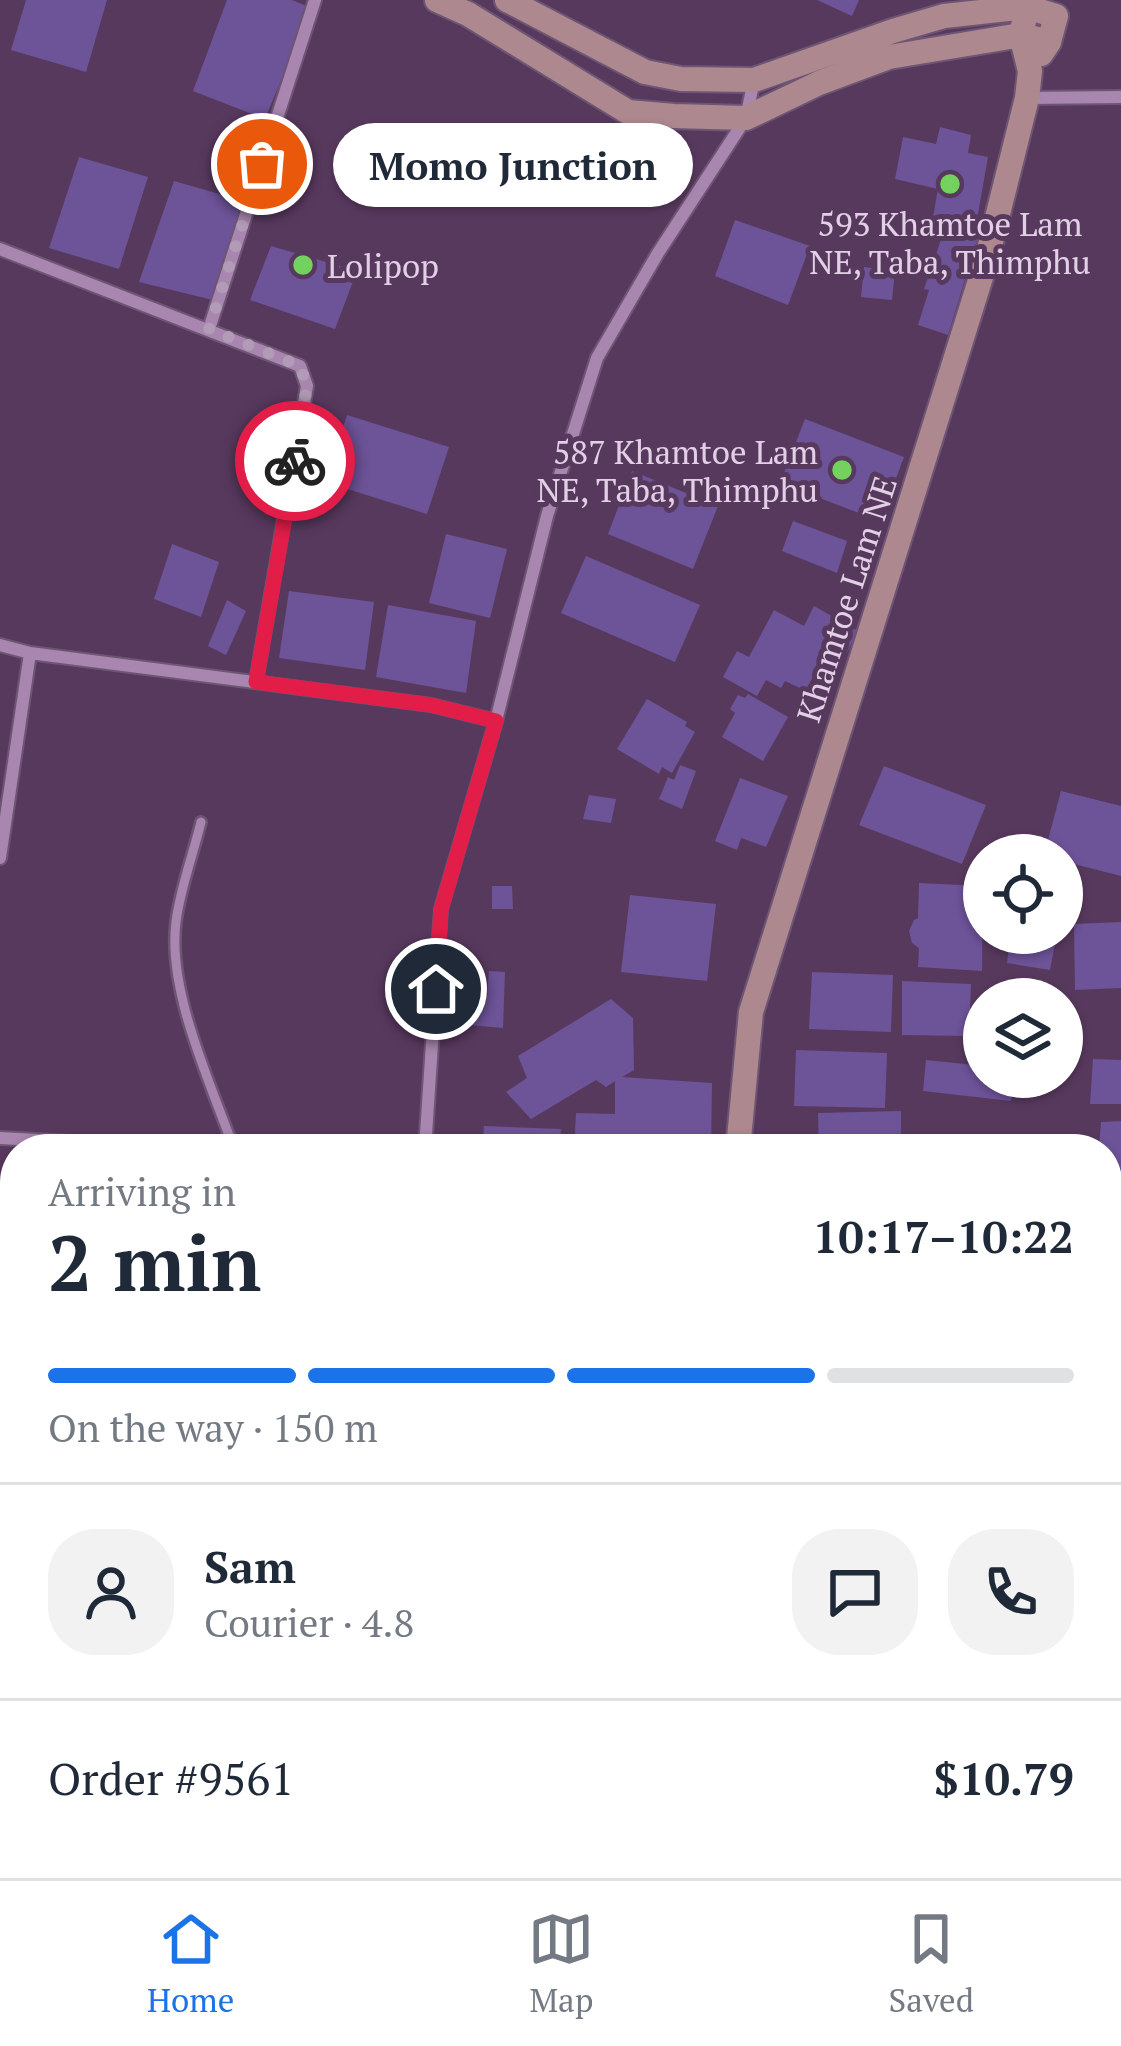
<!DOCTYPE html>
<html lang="en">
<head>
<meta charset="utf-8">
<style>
  :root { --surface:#fff; --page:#f2f2f3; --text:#1f2937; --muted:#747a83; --line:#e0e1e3; --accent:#1a73e8 }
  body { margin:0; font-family:"PT Serif",serif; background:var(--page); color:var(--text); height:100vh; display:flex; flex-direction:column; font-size:45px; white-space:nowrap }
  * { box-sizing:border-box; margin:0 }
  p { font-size:39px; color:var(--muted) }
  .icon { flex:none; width:66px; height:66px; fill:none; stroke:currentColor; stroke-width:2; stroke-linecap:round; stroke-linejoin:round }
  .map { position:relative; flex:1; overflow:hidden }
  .side { position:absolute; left:0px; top:1134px; width:1122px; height:744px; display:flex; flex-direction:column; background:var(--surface); border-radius:48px 48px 0 0; box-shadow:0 3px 9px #0004 }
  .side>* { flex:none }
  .fabs { position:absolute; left:963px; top:834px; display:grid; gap:24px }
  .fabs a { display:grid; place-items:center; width:120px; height:120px; border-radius:50%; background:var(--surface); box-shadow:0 3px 9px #0004; font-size:60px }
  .pin { position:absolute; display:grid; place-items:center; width:102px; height:102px; color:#fff; margin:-51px; border:6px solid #fff; border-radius:50%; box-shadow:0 3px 12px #0007 }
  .courier { position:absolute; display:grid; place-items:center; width:120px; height:120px; margin:-60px; border:9px solid #e11d48; border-radius:50%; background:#fff; color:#222; box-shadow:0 3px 15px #0007 }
  .bubble { position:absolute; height:84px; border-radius:42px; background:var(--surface); box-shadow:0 3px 9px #0004; font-size:39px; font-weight:700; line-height:84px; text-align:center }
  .summary em { font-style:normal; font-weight:700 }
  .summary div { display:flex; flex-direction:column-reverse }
  .summary { display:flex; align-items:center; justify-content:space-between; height:204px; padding:0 48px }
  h1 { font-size:78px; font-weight:700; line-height:90px }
  .bar { display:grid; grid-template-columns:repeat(4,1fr); gap:18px 12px; align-content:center; height:144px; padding:0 48px }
  .bar i { height:15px; border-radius:9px; background:var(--line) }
  .bar .on { background:var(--accent) }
  .bar p { grid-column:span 4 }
  .line { display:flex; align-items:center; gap:30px; padding:0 48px; border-top:3px solid var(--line) }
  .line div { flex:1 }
  .round { display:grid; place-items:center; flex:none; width:126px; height:126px; border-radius:48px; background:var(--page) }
  .dock { display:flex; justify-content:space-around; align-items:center; height:168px; border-top:3px solid var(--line); background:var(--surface); font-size:33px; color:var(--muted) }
  .dock a { display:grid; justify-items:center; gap:6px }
  .dock .on { color:var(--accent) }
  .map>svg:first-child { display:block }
</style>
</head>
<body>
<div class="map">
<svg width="1121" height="1878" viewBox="0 0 1121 1878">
  <rect width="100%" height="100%" fill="#58395e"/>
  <path fill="#6d5398" d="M26,0H107L86,72L11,50Z
    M227,0H292L311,8L265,119L193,91Z
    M817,0H859L852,16Z
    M940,127L971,135L968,153L988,157L975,231L932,223L938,189L895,179L903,137L936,144Z
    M79,157L148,177L119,269L49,248Z
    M174,181L244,201L213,300L139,282Z
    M735,220L810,246L788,305L715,276Z
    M945,228L978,237L948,335L918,325L929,290L924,289Z
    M271,246L357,271L335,329L250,300Z
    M864,267L895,271L892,300L861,297Z
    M347,415L449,447L427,514L325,482Z
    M805,419L904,457L880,521L780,483Z
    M632,471L718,506L693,569L608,534Z
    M793,521L847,541L837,573L782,551Z
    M446,534L507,549L490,618L429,603Z
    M172,544L219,562L201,617L154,599Z
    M586,556L700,605L675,662L561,613Z
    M289,591L374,602L365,670L279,658Z
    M227,600L246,611L226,655L208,646Z
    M388,605L476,621L466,693L376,677Z
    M814,606L858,631L846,654L829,643L806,691L785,681L781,688L766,680L757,696L723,677L737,651L749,657L774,610L804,626Z
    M748,694L788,717L763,761L722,737L735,713L730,709L738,695L745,698Z
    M647,699L687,722L685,726L695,732L672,773L662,767L659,774L617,749Z
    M680,765L696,771L682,809L659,799L668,777L674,780Z
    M884,766L986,805L962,864L859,825Z
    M740,778L788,796L766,847L741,838L737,850L715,841Z
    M1061,791L1121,806V876L1062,861V855H1044Z
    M589,795L616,799L611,823L583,819Z
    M919,883L983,886L982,971L918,967L919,948L912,943L909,931L914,920L918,918Z
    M492,886H512L513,909H492Z
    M630,895L716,904L707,981L621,972Z
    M1121,922V988L1075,990L1074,924Z
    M999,933H1057L1050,970L1007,963L1009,946L997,945Z
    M489,971L505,972L503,1028L469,1025L470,998L487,997Z
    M812,972L893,975L891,1032L809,1029Z
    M902,981L971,984L969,1036L902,1035Z
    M611,999L633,1018L634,1070L622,1077L712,1083L711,1149H574L576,1113L615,1114V1081L606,1087L596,1080L531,1119L506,1092L527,1078L518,1056Z
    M796,1050L887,1053L885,1108L794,1106Z
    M1093,1059L1121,1060V1104H1090Z
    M926,1060L984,1066V1077H1014L1011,1101L923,1091Z
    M901,1111V1149H819L818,1113Z
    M1121,1121V1174L1107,1173V1149H1099L1101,1122Z
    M484,1126L561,1129L559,1149H482Z
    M1107,1278L1121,1279V1370L1107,1369Z
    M1107,1477L1121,1484V1552L1107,1545Z
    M0,1486H15V1575L0,1576Z
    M0,1584H15V1680H0Z
    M1107,1594L1121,1597V1677L1107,1674Z
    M1118,1820L1121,1821V1868L1112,1867Z
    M282,1863H328V1870H359L360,1878H282Z
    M586,1863H610L612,1878H588Z
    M856,1863H869L927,1878H853Z
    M559,1864V1878H501L499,1865Z
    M413,1865L415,1878H387L386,1868Z"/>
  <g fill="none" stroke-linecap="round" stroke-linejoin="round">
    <defs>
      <path id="service" d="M201,822C193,855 180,889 176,922C167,991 211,1084 234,1149
        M569,1863L571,1878"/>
      <path id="minor" d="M1027,98L1121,97
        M0,249L300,366L307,386L256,682
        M209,329L315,0
        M0,645L30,653L431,705L496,721
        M0,858L30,653
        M0,1138L196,1149
        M425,1149L441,909L496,721L547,516L597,358L658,253L746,118L754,80
        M1107,1199L1121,1194
        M0,1373H15
        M1107,1409L1121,1418
        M0,1707H15
        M220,1863V1878"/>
      <path id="secondary" d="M437,0L468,14L628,112L674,116L746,118L819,83L889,57L1021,35L1049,42
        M507,0L645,72L681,79L754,80L893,31L944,16L1027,7L1056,16L1049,42L1041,54
        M738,1149L751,1012L987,258L1027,98L1030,71L1021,35L1027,7
        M763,1863L773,1878"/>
    </defs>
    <use href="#service" stroke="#6e5574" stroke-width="14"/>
    <use href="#minor" stroke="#6e5574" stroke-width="16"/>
    <use href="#secondary" stroke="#6e5574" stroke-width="28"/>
    <use href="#service" stroke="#a886af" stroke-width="9"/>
    <use href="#minor" stroke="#a886af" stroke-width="12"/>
    <use href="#secondary" stroke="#ad898f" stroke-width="24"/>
  </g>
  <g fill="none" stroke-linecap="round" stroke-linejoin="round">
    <path stroke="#b29bb6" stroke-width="12" stroke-dasharray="0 21.6" d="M262,164L209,329L300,366L307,386L295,461"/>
    <path stroke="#e11d48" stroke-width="15" d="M295,461L256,682L431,705L496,721L441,910L436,989"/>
  </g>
  <g fill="#72d25d" stroke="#58395e" stroke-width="4.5">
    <circle cx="950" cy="184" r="12"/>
    <circle cx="303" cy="265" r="12"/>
    <circle cx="842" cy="470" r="12"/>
  </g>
  <g text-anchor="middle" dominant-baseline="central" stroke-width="10" stroke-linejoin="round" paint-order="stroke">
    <g font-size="33" fill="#e2d0e6" stroke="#58395e">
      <text x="950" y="223">593 Khamtoe Lam<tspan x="950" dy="38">NE, Taba, Thimphu</tspan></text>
      <text x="327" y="265" text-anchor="start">Lolipop</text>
      <text x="818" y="451" text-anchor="end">587 Khamtoe Lam<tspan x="818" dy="38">NE, Taba, Thimphu</tspan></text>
    </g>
    <g font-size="33" fill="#e2d0e6" stroke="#58395e">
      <text transform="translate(846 599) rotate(-72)">Khamtoe Lam NE</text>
    </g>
  </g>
</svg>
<div class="fabs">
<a><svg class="icon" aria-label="locate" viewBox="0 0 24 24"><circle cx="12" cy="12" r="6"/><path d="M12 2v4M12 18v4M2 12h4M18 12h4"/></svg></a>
<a><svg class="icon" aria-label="layers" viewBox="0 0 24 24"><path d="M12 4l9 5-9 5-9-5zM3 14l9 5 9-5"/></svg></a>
</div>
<div class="pin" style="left:262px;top:164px;background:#ea580c"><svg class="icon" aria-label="bag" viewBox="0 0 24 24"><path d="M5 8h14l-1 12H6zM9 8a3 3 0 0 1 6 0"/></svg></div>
<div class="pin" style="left:436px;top:989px;background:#1f2937"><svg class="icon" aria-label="home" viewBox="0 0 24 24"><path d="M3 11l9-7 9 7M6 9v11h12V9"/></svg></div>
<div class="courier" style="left:295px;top:461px"><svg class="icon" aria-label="bike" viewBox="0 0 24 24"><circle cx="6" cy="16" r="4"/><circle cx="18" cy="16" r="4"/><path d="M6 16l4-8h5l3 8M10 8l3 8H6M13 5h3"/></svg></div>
<div class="bubble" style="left:333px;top:123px;width:360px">Momo Junction</div>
<section class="side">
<div class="summary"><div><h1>2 min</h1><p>Arriving in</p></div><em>10:17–10:22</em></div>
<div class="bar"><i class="on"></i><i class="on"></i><i class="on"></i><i></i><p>On the way · 150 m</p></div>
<div class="line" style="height:216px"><a class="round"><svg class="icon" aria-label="person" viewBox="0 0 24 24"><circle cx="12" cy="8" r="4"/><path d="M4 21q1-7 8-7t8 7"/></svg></a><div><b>Sam</b><p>Courier · 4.8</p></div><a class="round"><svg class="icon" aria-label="chat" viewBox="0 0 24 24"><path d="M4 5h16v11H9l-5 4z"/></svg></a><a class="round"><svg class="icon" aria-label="phone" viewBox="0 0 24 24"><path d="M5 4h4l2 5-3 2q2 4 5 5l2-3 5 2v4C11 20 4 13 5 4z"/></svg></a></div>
<div class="line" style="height:156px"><div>Order #9561</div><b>$10.79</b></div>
</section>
</div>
<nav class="dock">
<a class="on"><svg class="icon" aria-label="home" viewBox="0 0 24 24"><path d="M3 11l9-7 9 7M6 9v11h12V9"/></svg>Home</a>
<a><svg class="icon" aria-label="map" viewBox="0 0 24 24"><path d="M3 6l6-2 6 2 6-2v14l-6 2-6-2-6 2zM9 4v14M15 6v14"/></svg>Map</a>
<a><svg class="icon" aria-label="saved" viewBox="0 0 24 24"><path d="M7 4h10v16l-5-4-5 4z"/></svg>Saved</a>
</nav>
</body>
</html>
